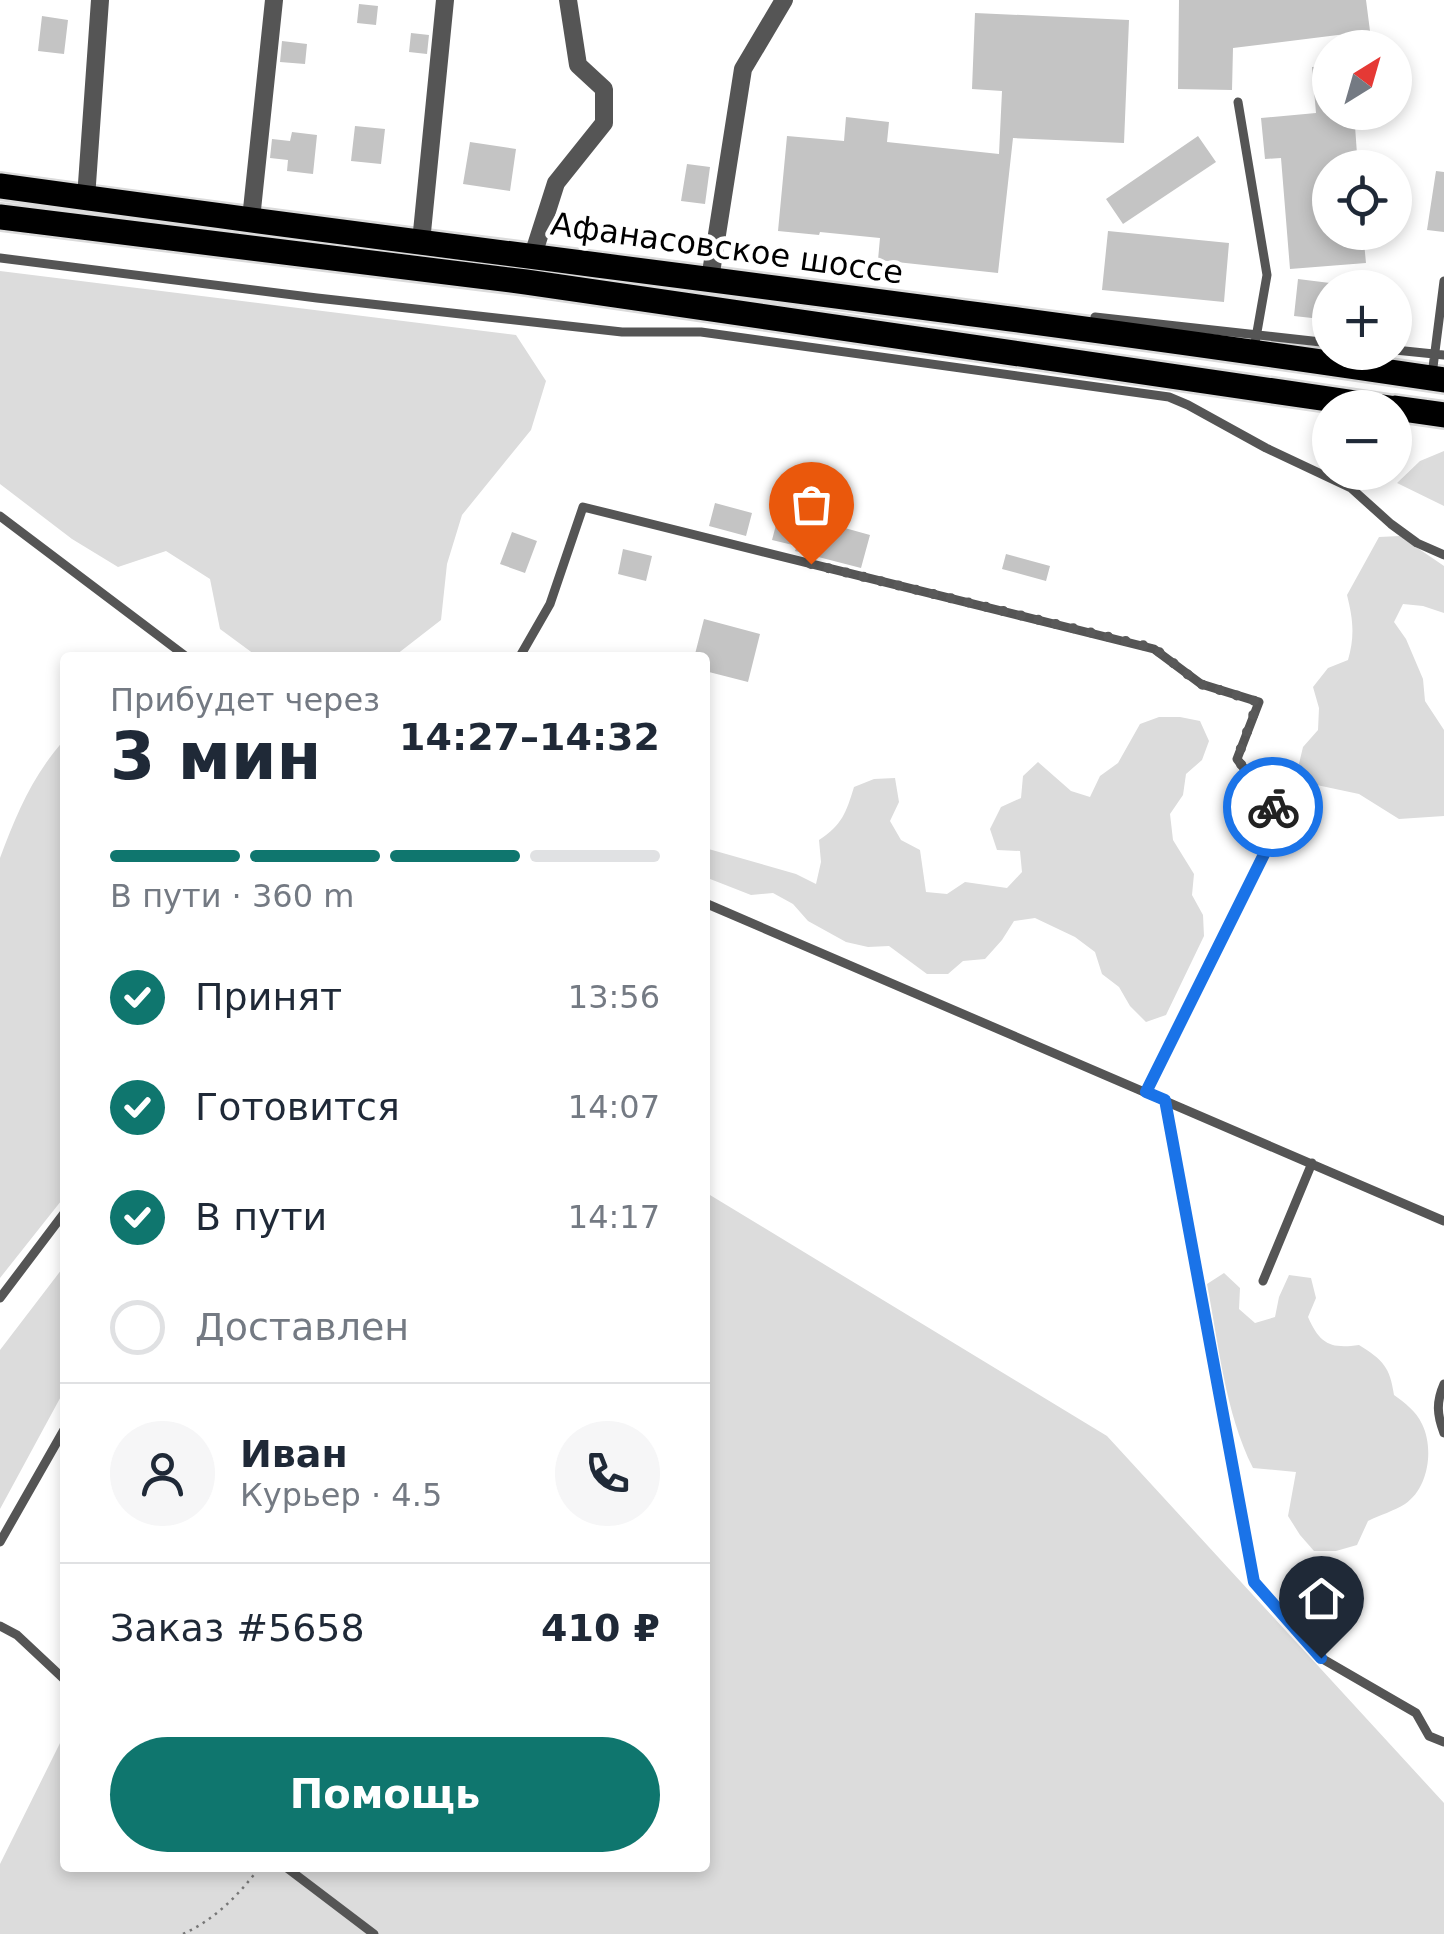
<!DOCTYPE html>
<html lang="ru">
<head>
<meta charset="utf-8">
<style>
  :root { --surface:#fff; --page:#f6f6f7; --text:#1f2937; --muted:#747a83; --line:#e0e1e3; --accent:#0f766e }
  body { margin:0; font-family:"DejaVu Sans",sans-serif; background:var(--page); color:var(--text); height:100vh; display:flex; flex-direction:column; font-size:38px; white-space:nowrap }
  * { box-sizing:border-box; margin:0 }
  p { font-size:32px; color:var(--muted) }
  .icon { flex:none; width:55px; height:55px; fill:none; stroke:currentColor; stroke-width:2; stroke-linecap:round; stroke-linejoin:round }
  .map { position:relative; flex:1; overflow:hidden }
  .sheet { position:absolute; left:60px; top:652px; width:650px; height:1220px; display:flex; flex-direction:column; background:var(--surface); border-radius:10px; box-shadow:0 5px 15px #0003 }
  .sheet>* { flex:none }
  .needle { width:65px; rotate:37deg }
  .tools { position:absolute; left:1312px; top:30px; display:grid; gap:20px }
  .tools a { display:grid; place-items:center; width:100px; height:100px; border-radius:50%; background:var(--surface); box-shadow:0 5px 15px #0003; font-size:50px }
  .pin { position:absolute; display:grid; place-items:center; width:85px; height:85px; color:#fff; margin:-102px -42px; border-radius:50% 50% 50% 0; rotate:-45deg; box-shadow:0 0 10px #0007 }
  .pin .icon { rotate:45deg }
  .courier { position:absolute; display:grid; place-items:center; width:100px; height:100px; margin:-50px; border:8px solid #1a73e8; border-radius:50%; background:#fff; color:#222; box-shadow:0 2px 12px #0007 }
  .head em { font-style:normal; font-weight:800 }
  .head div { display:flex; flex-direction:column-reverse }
  .head { display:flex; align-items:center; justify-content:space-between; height:170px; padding:0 50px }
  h1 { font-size:65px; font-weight:800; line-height:75px }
  .bar { display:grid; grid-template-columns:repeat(4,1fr); gap:15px 10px; align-content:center; height:120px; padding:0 50px }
  .bar i { height:12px; border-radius:8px; background:var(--line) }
  .bar .on { background:var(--accent) }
  .bar p { grid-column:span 4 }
  .line { display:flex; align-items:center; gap:25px; padding:0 50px; border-top:2px solid var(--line) }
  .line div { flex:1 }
  .round { display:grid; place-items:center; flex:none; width:105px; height:105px; border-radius:52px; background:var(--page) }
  ol { padding:0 50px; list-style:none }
  li { display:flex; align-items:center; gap:30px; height:110px }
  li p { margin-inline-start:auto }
  li .icon { padding:10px; border-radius:50%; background:var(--accent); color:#fff; stroke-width:4 }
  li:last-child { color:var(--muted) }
  li i { width:55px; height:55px; border:5px solid var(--line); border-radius:50% }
  .primary-button { display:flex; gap:20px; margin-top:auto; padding:20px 50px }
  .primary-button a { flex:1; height:115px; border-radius:60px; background:var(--accent); color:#fff; font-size:40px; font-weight:800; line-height:115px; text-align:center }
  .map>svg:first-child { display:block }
</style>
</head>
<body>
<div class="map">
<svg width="1444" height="1934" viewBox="0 0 1444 1934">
  <rect width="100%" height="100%" fill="#fff"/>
  <path fill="#dcdcdc" d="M0,271L516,335L546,381L531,430L462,515L447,564L441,620L392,658L258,657L220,629L210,579L166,551L118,567L72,539L0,484Z
    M1444,451V506L1397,483L1420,461Z
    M1400,536L1444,566V613L1423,606L1403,604L1394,622L1406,639L1423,679L1425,701L1444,730V816L1399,819L1359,794L1312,784L1298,768L1303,747L1318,730L1319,708L1313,687L1328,668L1348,660C1355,636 1353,619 1347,595L1379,537Z
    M1159,717H1180L1200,721L1209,741L1202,760L1186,774L1183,795L1170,814L1173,840L1194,874L1192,895L1203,915L1204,936L1166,1015L1146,1022L1130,1006L1119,987L1102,974L1095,952L1075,937L1035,918L1014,921L1002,940L985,959L963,961L948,974H927L889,946L868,947L846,942L808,921L793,904L773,893L751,895L705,877V848L796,874L816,884L821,862L819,840C842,825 846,813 854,787L874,779L895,778L899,802L890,821L901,840L920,850L926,892L947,894L965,882L1007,888L1022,872L1020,851L997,850L990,829L1001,807L1021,798L1023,776L1038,762L1071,791L1090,797L1100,776L1118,763L1140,724Z
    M65,739V1196L0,1278V858C17,813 32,776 65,739Z
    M705,1192L1107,1436L1444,1803V1934H0V1864L65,1733V1868H705Z
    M65,1265V1389L0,1509V1350Z
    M1224,1273L1240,1288L1239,1309L1255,1323L1275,1317L1279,1297L1289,1275L1311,1278L1316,1298L1308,1317C1320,1344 1330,1349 1359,1345C1383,1360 1390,1367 1394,1395C1405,1403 1416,1411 1422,1424C1434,1448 1429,1488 1405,1504C1394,1511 1380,1515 1368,1521L1357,1545L1336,1551H1314L1300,1535L1288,1516L1296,1472L1253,1468C1225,1412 1219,1346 1207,1284Z"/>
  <path fill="#c4c4c4" d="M1179,0H1366L1370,31L1233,48L1232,90L1178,89Z
    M359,4L378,6L376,25L357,23Z
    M975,13L1129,20L1124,143L1013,138L998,273L878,260L880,238L820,232L819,235L778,231L787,136L844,141L846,117L889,122L887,142L999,154L1002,91L972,89Z
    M42,16L68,20L64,54L38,51Z
    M411,33L429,35L427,54L409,52Z
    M282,41L307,44L305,64L280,62Z
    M1330,66V112H1354L1358,168H1330V232H1363L1366,263L1290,269L1281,158L1265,159L1261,118L1316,113L1312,67Z
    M355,126L385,129L381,164L351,161Z
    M292,132L317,135L313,174L287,171L288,160L270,158L272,139L290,141Z
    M1198,136L1216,162L1123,224L1106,199Z
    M470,142L516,149L510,191L463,184Z
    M687,164L710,167L705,204L681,201Z
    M1436,171L1444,172V232L1427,230Z
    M1108,231L1229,243L1224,302L1102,290Z
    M1298,279L1330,283V320L1294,316Z
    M715,503L752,513L746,536L709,526Z
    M780,510L870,535L861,568L795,551L797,546L772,540Z
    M512,532L537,541L525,573L500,564Z
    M623,549L652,556L646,581L618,574Z
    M1006,554L1050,566L1046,581L1002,569Z
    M704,619L760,634L748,682L705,671V658H694Z"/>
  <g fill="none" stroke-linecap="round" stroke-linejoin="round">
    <defs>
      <path id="primary" d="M0,186C481,253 964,308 1444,380
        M0,217L526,282L1390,408
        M1395,408L1444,415"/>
    </defs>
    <use href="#primary" stroke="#dbdbdb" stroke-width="30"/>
    <path stroke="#777" stroke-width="2.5" stroke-dasharray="2.5 5" stroke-linecap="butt" d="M183,1934C214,1920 239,1895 259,1868"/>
    <path stroke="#555" stroke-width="9" d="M1238,102L1267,275L1254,349
      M0,258L317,298L622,332H701L1169,397L1188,405L1266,448L1351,488L1391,524L1417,543L1444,555
      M1095,317L1330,343
      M1395,350L1444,355
      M1432,375L1444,281
      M0,516L188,658
      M519,658L550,604L583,507L1154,649L1201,684L1259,702L1237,759L1281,818L1146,1092
      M705,903L1444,1221
      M1165,1100L1254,1581L1321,1658L1416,1713L1429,1736L1444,1742
      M1263,1281L1312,1163
      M0,1298L65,1212
      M1444,1384C1436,1402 1437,1415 1444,1433
      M0,1542L65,1428
      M0,1626L17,1635L65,1680
      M287,1868L374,1934"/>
    <path stroke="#555" stroke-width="18" d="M86,198L100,0
      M251,219L274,0
      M421,242L445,0
      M533,255L556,183L604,123V89L578,65L568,0
      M710,279L743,69L784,0"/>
    <use href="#primary" stroke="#000" stroke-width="25"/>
  </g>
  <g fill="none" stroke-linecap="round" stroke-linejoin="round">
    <path stroke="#595959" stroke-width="10" stroke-dasharray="0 18" d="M811,564L1154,648L1200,684L1258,702L1237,759L1273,807"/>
    <path stroke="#1a73e8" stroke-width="12" d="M1273,807L1282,818L1146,1092L1165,1100L1254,1582L1321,1658"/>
  </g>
  <g text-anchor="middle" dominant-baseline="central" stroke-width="9" stroke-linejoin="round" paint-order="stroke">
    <g font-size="32" fill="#000" stroke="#fff">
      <text transform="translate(727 248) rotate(8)">Афанасовское шоссе</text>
    </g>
  </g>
</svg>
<div class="tools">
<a><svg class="needle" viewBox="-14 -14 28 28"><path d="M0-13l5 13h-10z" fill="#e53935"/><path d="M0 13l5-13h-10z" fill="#747a83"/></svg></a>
<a><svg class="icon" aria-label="locate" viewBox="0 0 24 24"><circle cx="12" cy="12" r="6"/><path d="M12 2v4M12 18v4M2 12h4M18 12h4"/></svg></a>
<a>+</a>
<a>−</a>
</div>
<div class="pin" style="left:811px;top:564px;background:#ea580c"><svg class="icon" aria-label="bag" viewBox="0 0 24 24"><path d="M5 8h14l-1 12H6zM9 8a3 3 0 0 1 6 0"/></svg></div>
<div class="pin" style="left:1321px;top:1658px;background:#1f2937"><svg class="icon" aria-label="home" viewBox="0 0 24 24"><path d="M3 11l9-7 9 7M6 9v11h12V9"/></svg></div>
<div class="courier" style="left:1273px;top:807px"><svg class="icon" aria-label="bike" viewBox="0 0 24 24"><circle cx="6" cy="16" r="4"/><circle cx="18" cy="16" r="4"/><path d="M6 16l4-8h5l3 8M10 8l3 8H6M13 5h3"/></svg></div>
<section class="sheet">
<div class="head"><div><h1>3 мин</h1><p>Прибудет через</p></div><em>14:27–14:32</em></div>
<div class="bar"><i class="on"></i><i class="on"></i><i class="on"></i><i></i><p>В пути · 360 m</p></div>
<ol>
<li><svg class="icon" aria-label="check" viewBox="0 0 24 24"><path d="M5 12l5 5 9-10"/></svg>Принят<p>13:56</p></li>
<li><svg class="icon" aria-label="check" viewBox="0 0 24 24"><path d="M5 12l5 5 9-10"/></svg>Готовится<p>14:07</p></li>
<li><svg class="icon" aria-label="check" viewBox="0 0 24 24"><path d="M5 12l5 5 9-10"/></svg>В пути<p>14:17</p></li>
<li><i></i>Доставлен</li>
</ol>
<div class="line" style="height:180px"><a class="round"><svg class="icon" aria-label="person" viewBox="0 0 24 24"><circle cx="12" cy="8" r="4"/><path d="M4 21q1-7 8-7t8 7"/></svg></a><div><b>Иван</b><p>Курьер · 4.5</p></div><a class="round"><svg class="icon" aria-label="phone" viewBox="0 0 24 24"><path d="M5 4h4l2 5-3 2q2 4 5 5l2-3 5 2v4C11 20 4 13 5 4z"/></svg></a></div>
<div class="line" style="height:130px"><div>Заказ #5658</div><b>410 ₽</b></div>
<div class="primary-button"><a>Помощь</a></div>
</section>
</div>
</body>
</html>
